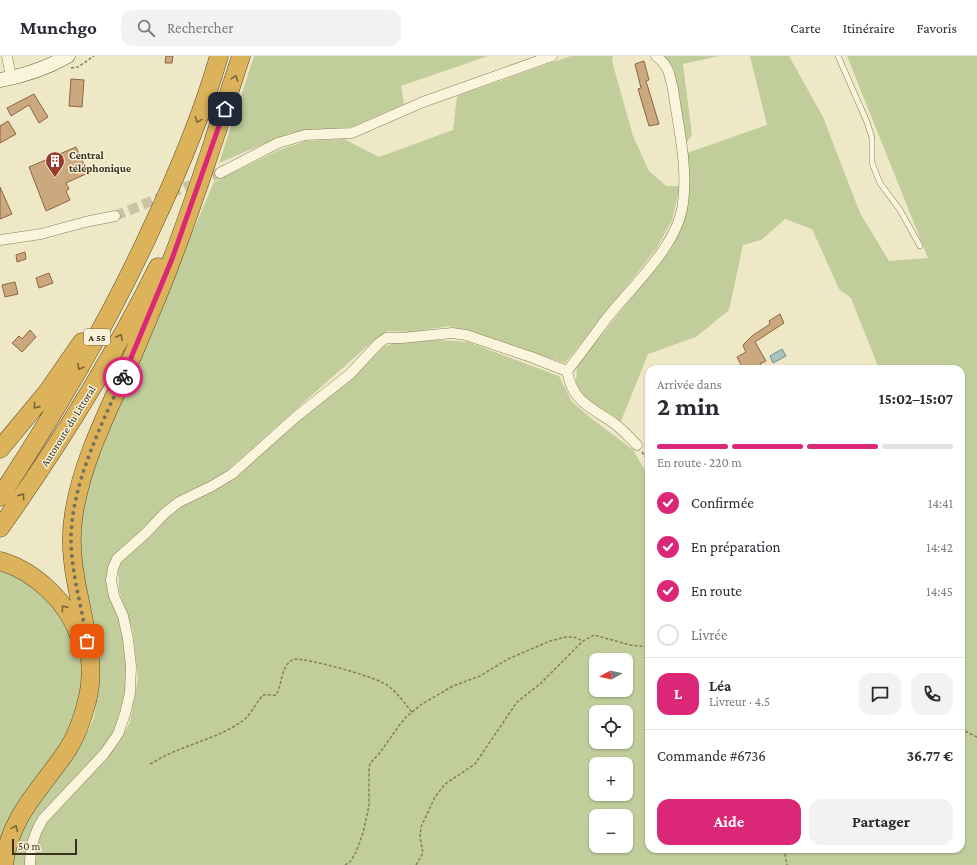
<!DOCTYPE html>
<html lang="fr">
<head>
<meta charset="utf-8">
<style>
  :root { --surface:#fff; --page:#f2f2f3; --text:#2b2b33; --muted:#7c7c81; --line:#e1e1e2; --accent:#db2777 }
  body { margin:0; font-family:"Crimson Pro",serif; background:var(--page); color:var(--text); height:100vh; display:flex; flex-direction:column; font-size:15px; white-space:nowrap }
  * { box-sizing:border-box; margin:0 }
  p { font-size:13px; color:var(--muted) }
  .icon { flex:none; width:22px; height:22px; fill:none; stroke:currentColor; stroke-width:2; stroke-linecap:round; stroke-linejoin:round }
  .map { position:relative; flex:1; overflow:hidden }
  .sheet { position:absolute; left:645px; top:309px; width:320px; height:488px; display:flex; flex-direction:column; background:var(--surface); border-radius:12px; box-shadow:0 1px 3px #0004 }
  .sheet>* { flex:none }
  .needle { width:26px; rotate:262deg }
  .buttons { position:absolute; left:589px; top:597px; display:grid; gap:8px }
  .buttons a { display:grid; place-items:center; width:44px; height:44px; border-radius:8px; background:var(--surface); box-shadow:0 1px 3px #0004; font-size:20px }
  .scale { position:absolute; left:12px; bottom:10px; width:65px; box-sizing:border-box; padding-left:4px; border:2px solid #3b3020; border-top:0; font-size:11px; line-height:14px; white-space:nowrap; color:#3b3020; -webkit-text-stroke:3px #f6f1d7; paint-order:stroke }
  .pin { position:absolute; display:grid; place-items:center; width:34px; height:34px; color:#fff; margin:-17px; border-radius:8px; box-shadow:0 2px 6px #0006 }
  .courier { position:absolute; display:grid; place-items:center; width:40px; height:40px; margin:-20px; border:3px solid #db2777; border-radius:50%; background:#fff; color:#222; box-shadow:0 1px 5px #0007 }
  .head em { font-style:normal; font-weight:700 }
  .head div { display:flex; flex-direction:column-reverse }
  .head { display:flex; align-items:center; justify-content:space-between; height:68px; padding:0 12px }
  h1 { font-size:26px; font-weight:700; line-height:30px }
  .bar { display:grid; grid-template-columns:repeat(4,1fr); gap:6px 4px; align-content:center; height:48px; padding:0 12px }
  .bar i { height:5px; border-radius:3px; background:var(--line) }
  .bar .selected { background:var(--accent) }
  .bar p { grid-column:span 4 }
  .line { display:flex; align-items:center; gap:10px; padding:0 12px; border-top:1px solid var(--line) }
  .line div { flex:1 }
  .round { display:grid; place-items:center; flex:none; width:42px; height:42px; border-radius:12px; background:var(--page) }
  ol { padding:0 12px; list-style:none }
  li { display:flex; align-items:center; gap:12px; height:44px }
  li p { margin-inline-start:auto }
  li .icon { padding:4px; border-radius:50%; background:var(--accent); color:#fff; stroke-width:4 }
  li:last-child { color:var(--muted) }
  li i { width:22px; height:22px; border:2px solid var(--line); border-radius:50% }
  .primary-button { display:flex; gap:8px; margin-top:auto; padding:8px 12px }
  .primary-button a { flex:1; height:46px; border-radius:12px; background:var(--accent); color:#fff; font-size:16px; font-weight:700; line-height:46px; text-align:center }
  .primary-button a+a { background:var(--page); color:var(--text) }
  header { display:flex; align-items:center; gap:24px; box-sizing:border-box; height:56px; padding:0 20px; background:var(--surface); border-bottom:1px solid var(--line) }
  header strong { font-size:19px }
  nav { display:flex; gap:22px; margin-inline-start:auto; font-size:14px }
  .search { width:280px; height:36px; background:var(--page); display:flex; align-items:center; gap:10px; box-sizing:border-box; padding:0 14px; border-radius:12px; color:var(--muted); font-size:15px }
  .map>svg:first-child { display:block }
</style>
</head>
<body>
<header>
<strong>Munchgo</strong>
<div class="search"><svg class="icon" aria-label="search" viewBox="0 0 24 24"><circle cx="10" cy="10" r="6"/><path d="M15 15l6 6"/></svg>Rechercher</div>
<nav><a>Carte</a><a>Itinéraire</a><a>Favoris</a></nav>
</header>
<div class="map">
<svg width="977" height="809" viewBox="0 0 977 809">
  <rect width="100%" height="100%" fill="#eee8c7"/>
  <path fill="#c1cd9b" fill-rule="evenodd" d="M254,0H488L401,30L404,48L351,71L290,77L219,107Z
    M571,0H613L612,5L633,80L649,115L666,130H680L672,164L657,192L565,307L450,270L410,276L388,275L373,285L223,418L167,450L108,513L122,569L127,601L125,638L115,673L103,694L39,762L27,809H12L19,780L35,751L83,685L94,662L97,636L80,523V451L100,392L214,126L279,94L306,85L344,83L379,101L453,74L457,40Z
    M661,0H719L683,8L692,79L684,89L674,13Z
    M750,0H789L823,61L860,157L889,205L928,202L847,0H977V809H35L34,799L38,778L49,761L118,689L130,666L138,622L133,575L119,535L118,508L170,456L231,423L367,307L382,292L396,286L423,283L468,286L559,320L572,346L591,362L633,394L649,421V793H961V313H879L851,242L839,233L812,173L785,163L761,184L743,189L729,254L696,281L648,298L621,365L583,341L576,326L577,309L672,192L688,149L689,111L687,97L767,69ZM596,604H626V634H596ZM596,656H626V686H596ZM596,708H626V738H596ZM596,760H626V790H596Z
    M0,511L44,538L73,579L81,602L83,627L70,676L0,801Z"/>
  <path fill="#a8c2be" stroke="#6f918d" d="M782,293L786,300L773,307L770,300Z"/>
  <path fill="#cca87e" stroke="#8a6742" d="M166,0H173L172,7H165Z
    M644,5L649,24L646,25L659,68L649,70L638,33L641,32L635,8Z
    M71,23L84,24L82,51L69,50Z
    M34,38L48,61L39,67L29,49L11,60L7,52Z
    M8,65L16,78L0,87V70Z
    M76,91L88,117L66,127L69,133L66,135L70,144L46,155L29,111Z
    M0,131L12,158L0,163Z
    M25,196L26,203L17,206L16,199Z
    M49,217L53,227L39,232L36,222Z
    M15,226L18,238L5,241L2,229Z
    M780,258L784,267L755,286L766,305L760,308L762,313H743L737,301L746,296L743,290L744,288L752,280L770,268L769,265Z
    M30,274L36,281L22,296L12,287L19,280L22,283Z"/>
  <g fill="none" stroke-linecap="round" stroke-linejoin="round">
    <path stroke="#cac3a6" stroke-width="10" stroke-dasharray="10 5" stroke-linecap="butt" d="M115,160L220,117"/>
    <defs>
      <path id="lane" d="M838,0L867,66L872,82V107L880,127L900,154L920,190"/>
      <path id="street" d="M7,0L11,22
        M220,117L278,87L305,79L352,77L423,46L552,0
        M0,184L41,178L85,166L115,160
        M567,315C573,347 591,351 615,368C623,374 630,382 637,389
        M30,809C30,792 34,777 43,763L104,698L118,678L125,658L130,637L131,610L128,583L123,560L114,540L111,524L113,512L117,503L146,477L165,457L179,446L212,430L232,418L297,360L350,318L378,288L386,282H402L452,277L466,279L531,301L567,315C581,298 594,279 607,262C633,229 678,190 683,147C688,109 678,70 673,33C669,17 669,10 656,0"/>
      <path id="secondary" d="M0,24C24,20 47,12 68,0"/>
      <path id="highway" d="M214,83L241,0
        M0,393L48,335L82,286
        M0,441C57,354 110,264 153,169C179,114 202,59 219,0
        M0,472C59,389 113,302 158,211
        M0,505C35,515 68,546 80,582
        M4,809C9,760 43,731 68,693C77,679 83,661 87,645C95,615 88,585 82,555C75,523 68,490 74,457C83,400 112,348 135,294C147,264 161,234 172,203C189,160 203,116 218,72"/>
    </defs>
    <use href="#lane" stroke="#8a7b5c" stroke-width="6"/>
    <use href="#street" stroke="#8a7b5c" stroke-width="11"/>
    <use href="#secondary" stroke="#6c5c3f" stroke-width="15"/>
    <use href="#highway" stroke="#584830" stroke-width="19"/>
    <path stroke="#8a7b5c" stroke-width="1.5" stroke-dasharray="3 2" stroke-linecap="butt" d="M71,12L78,11L94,0
      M642,396L649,406
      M961,673L977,681
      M150,708C156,705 161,701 167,699C193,686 222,681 245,663C252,657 259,641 264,639C268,638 272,640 276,639C283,627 280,610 294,603C311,603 373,620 387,629C397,636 404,647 412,656
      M784,793L787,809
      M345,809L351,805L356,796L363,777L369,750V714L370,707L379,698L398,671L406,661L422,648L453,630L480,620L508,603L550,585L566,581H574L583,585
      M416,809L423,797L420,781L421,771L435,741L445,728L475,708L517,646L540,628L583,585L594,579L630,589L649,591"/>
    <use href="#lane" stroke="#f9f4db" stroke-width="5"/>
    <use href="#street" stroke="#f9f4db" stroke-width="10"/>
    <use href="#secondary" stroke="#f9f4db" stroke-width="14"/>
    <use href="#highway" stroke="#dcb35a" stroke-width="18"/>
  </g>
  <defs><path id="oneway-chevron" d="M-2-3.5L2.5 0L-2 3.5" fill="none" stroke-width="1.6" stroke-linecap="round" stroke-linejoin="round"/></defs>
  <g stroke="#7b6437">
    <use href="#oneway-chevron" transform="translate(235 22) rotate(-73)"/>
    <use href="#oneway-chevron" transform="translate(198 64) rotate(111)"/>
    <use href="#oneway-chevron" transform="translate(120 281) rotate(-61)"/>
    <use href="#oneway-chevron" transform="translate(80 311) rotate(120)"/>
    <use href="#oneway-chevron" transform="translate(36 350) rotate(129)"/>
    <use href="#oneway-chevron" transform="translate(22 440) rotate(-55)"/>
    <use href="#oneway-chevron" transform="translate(64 552) rotate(-126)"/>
    <use href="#oneway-chevron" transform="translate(15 772) rotate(-66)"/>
  </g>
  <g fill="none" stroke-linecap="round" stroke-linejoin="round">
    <path stroke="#7a705a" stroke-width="4" stroke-dasharray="0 7.2" d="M87,585C82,552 72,520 71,486C70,432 101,369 123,321"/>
    <path stroke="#db2777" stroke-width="5" d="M123,321L172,203L225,53"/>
  </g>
  <defs>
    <symbol id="building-pin" viewBox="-11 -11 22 30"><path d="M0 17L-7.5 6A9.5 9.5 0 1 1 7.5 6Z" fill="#99392d" stroke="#f6f1d7"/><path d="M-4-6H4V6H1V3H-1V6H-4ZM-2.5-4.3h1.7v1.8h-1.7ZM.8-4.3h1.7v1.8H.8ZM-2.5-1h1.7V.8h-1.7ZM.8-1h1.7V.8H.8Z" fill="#fff"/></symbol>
  </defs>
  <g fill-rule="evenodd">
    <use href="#building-pin" x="44" y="94" width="22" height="30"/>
  </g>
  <g text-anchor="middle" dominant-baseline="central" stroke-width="3" stroke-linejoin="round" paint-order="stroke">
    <rect fill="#f6f1d7" stroke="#736a57" stroke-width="1" x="84" y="273" width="26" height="16" rx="3"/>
    <g font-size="10" font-weight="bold" fill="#3b3020">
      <text x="97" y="281">A 55</text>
    </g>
    <g font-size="11" font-weight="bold" fill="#3b3020" stroke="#f6f1d7" text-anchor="start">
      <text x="69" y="99">Central<tspan x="69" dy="13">téléphonique</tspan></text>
    </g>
    <g font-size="11" fill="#3b3020" stroke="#f6f1d7">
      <text transform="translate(68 370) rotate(-58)">Autoroute du Littoral</text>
    </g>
  </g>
</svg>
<div class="buttons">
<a><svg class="needle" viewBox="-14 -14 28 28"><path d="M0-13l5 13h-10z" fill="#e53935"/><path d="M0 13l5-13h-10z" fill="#7c7c81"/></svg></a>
<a><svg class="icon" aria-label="locate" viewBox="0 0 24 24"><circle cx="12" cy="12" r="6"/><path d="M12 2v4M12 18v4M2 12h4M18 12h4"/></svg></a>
<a>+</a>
<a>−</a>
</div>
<div class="scale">50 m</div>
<div class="pin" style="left:87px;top:585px;background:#ea580c"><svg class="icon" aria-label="bag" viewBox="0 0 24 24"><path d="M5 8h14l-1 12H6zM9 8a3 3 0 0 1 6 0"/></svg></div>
<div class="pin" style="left:225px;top:53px;background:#1f2937"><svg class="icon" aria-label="home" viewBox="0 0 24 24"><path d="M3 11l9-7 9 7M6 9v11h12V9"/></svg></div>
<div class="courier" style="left:123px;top:321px"><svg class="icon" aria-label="bike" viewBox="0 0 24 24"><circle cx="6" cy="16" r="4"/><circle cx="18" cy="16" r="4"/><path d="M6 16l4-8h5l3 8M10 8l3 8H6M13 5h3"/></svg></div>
<section class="sheet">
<div class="head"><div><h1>2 min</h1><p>Arrivée dans</p></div><em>15:02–15:07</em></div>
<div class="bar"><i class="selected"></i><i class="selected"></i><i class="selected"></i><i></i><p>En route · 220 m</p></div>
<ol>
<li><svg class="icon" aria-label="check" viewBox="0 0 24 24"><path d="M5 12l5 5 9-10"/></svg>Confirmée<p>14:41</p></li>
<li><svg class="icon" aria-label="check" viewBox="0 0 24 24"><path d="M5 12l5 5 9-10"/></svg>En préparation<p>14:42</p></li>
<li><svg class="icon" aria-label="check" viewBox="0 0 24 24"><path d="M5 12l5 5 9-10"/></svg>En route<p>14:45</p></li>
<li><i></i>Livrée</li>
</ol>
<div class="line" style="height:72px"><b class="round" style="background:var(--accent);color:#fff">L</b><div><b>Léa</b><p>Livreur · 4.5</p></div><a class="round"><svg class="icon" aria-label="chat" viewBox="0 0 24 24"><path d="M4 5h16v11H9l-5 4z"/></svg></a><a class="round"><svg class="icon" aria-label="phone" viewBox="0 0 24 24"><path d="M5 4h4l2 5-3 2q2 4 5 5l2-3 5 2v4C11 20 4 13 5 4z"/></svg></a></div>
<div class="line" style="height:52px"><div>Commande #6736</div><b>36.77 €</b></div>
<div class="primary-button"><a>Aide</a><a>Partager</a></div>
</section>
</div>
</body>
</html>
